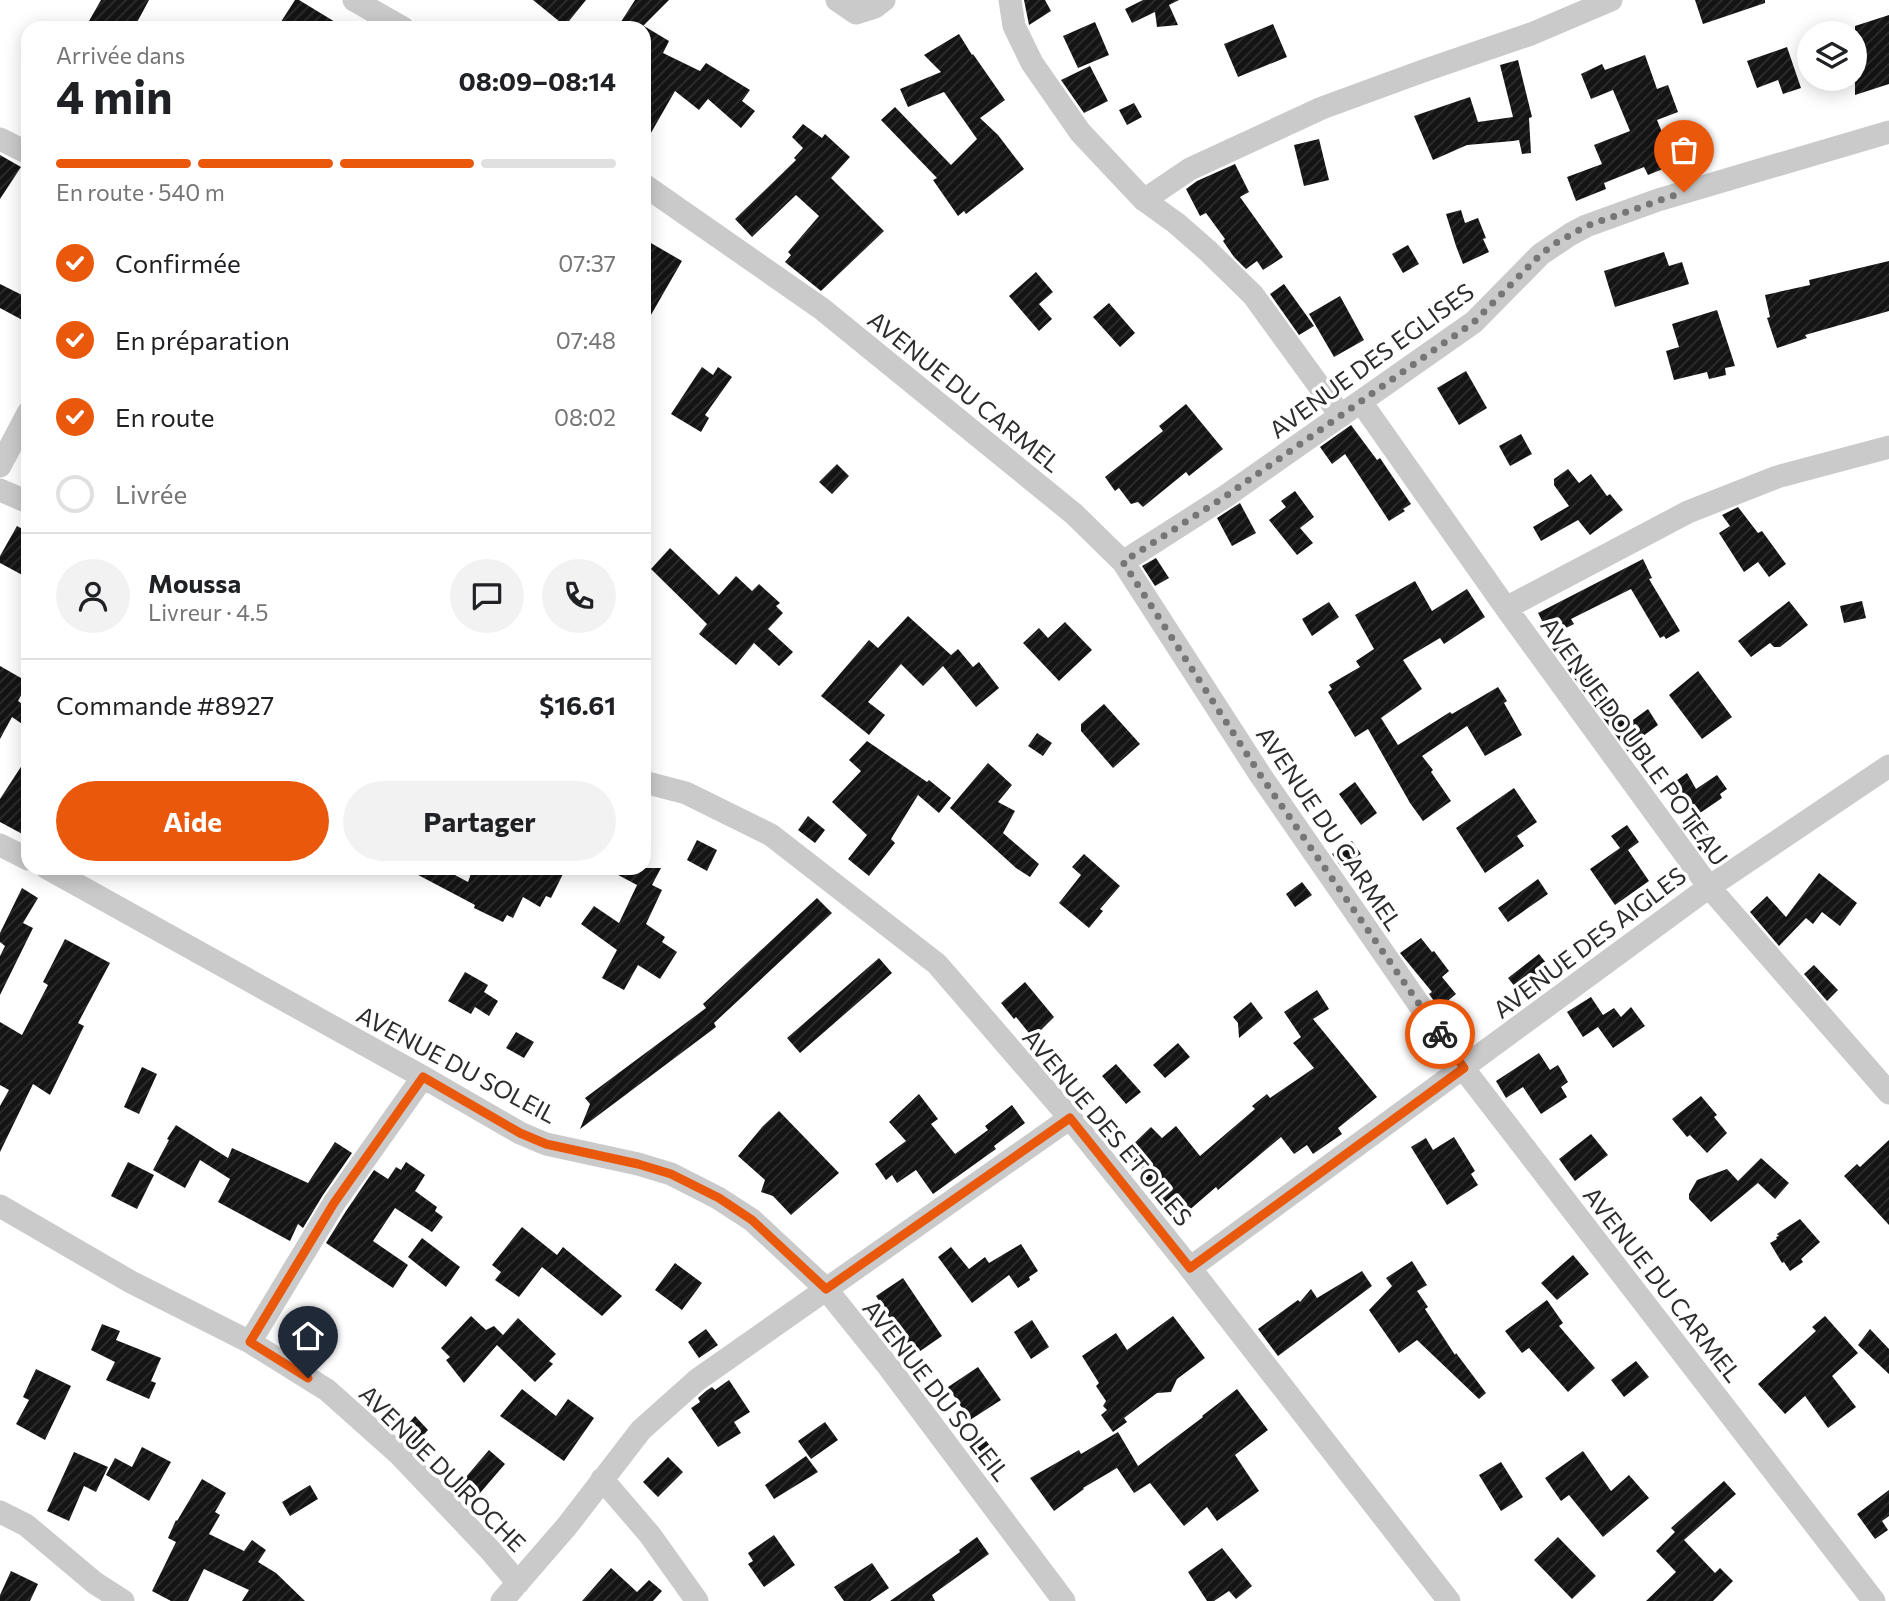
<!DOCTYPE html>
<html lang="fr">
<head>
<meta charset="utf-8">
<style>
  :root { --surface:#fff; --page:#f2f2f2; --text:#202124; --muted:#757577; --line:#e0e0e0; --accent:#ea580c }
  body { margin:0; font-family:Commissioner,sans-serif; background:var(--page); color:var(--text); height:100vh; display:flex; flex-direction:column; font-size:26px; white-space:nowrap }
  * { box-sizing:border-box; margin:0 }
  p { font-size:23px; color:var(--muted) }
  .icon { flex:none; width:38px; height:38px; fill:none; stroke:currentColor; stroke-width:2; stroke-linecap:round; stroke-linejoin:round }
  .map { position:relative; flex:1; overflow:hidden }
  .drawer { position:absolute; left:21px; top:21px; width:630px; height:854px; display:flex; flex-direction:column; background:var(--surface); border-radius:21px; box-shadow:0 4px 18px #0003 }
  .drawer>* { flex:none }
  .controls { position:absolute; left:1797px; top:21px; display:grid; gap:14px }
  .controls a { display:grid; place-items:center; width:70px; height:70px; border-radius:50%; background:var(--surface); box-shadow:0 4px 18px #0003; font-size:35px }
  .pin { position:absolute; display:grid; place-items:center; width:60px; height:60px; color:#fff; margin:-72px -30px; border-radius:50% 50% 50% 0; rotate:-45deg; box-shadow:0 0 7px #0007 }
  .pin .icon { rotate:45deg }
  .courier { position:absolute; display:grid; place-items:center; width:70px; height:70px; margin:-35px; border:5px solid #ea580c; border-radius:50%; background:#fff; color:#222; box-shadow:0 2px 9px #0007 }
  .overview em { font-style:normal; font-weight:700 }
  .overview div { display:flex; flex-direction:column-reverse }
  .overview { display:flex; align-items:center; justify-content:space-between; height:119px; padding:0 35px }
  h1 { font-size:46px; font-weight:700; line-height:52px }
  .bar { display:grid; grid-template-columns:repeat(4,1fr); gap:10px 7px; align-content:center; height:84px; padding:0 35px }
  .bar i { height:9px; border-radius:5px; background:var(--line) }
  .bar .selected { background:var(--accent) }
  .bar p { grid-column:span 4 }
  .line { display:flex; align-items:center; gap:18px; padding:0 35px; border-top:2px solid var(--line) }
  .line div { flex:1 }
  .round { display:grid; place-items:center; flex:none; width:74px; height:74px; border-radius:37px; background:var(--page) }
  ol { padding:0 35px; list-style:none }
  li { display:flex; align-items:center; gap:21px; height:77px }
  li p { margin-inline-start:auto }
  li .icon { padding:7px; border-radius:50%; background:var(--accent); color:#fff; stroke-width:4 }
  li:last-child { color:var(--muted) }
  li i { width:38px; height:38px; border:4px solid var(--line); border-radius:50% }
  .primary-button { display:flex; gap:14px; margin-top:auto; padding:14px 35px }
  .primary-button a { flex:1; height:80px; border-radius:42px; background:var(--accent); color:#fff; font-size:28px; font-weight:700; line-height:80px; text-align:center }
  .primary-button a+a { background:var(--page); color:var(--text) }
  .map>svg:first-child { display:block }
</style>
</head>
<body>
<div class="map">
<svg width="1889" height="1601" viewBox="0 0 1889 1601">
  <defs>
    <pattern id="building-hatch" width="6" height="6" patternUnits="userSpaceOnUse" patternTransform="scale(1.75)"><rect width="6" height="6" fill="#141414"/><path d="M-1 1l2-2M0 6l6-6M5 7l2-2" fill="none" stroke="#2e2e2e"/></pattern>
  </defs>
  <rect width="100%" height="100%" fill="#fff"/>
  <path fill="url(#building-hatch)" d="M101,0H149L134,28H85Z
    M295,0H299L345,28H277Z
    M533,0H586L565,26Z
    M635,0H669L641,28H617Z
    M1024,0H1045L1051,11L1029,25Z
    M1143,0H1179L1169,5L1178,25L1157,27L1155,12L1132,23L1125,9Z
    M1695,0H1765V3L1703,24Z
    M1889,15V84L1855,95V26Z
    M1095,22L1109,55L1078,68L1063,36Z
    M1273,24L1287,57L1238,77L1224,44Z
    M644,26L669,41L663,53L700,71L706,63L750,90L742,101L755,111L741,128L708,99L699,110L675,91L644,145Z
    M959,34L972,55L973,54L1005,100L980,118L998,135L1024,169L966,214L964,211L958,216L933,180L937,178L881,120L895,107L951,165L977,139L944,92L908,107L900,89L941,72L924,55Z
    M1787,47L1801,88L1783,94L1778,80L1757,88L1747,61Z
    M1645,55L1657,89L1668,85L1678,112L1657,120L1675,164L1648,175L1644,167L1604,183L1606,189L1576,201L1567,177L1602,164L1594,145L1630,131L1613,90L1591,99L1581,74L1602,64L1605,70Z
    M1518,60L1532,117L1529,118L1531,153L1522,154L1519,140L1513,141L1467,145L1433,160L1414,116L1470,97L1478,122L1513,117L1500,65Z
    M1090,66L1108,101L1084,113L1061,80Z
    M1134,103L1142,117L1127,125L1119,110Z
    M803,124L822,138L825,134L850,157L831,178L884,231L821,291L785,262L791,255L788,252L819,216L796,195L752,237L735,219L796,160L794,158L803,148L792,137Z
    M1319,139L1329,180L1304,186L1294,145Z
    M0,155L21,167L0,199Z
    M1235,164L1249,192L1240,197L1283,257L1263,270L1257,261L1246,269L1234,257L1223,241L1225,239L1206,213L1200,216L1186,189L1197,181Z
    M1461,210L1465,223L1478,218L1486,238L1483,239L1489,252L1463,264L1456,246L1446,214Z
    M644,239L682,261L644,327Z
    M1408,245L1419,264L1403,273L1392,254Z
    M1664,252L1669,266L1682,262L1689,284L1615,307L1604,271Z
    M1889,261V311L1805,335L1807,338L1777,348L1767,318L1770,317L1765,295L1810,285L1809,280Z
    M1036,272L1053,292L1039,304L1052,319L1039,331L1009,296Z
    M0,284L28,298V323L0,308Z
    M1284,284L1314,326L1299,335L1270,294Z
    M1340,296L1364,340L1334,357L1309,314Z
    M1109,303L1135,333L1120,347L1093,317Z
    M1717,310L1735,366L1725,368L1726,375L1709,379L1707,372L1674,380L1666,351L1679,347L1672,324Z
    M702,367L713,375L718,367L732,377L705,415L709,418L701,432L671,414Z
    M1466,371L1487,408L1459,425L1437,388Z
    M1186,404L1223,449L1189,476L1186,472L1143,507L1138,502L1131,504L1119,488L1115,491L1105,477L1163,431L1159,426Z
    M1351,425L1377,460L1380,458L1411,504L1403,509L1405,511L1389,521L1345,454L1332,464L1320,447Z
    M1521,434L1532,454L1510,466L1499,446Z
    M837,464L849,476L832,494L819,482Z
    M1568,469L1579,483L1591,474L1607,496L1610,494L1623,510L1590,535L1578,520L1541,541L1533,527L1569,506L1554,485V479Z
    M1295,491L1314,517L1300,528L1313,543L1297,555L1269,520L1286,507L1281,501Z
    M1240,503L1256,533L1232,546L1217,518Z
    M1738,507L1758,533L1762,531L1786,564L1769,577L1758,562L1744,572L1719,533L1730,526L1722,515Z
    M17,526L28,532V578L0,563V556Z
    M670,548L719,595L736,576L752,591L759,584L780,603L776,606L783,613L768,629L793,652L779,666L754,643L736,665L699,634L707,624L651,569Z
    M1156,558L1169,578L1155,586L1142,566Z
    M1643,559L1652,578L1649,579L1680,631L1666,639L1664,636L1660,638L1631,589L1571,619L1574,624L1550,636L1538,613Z
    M1415,581L1432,611L1467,589L1485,617L1444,644L1440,638L1403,660L1422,689L1381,718L1398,745L1450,712L1452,714L1498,687L1507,701L1504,703L1522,735L1485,756L1467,726L1422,756L1433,770L1431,772L1451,801L1423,821L1410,803L1368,729L1355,737L1328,692L1332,689L1329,685L1360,667L1356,661L1374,649L1355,615Z
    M1789,601L1808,625L1780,647H1774L1770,643L1751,657L1738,641Z
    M1862,601L1866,618L1844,623L1840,606Z
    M1329,602L1339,617L1312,636L1302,619Z
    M908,616L951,655L958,649L973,667L979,662L999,688L976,707L943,666L923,686L901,664L868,702L885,715L869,735L821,696L869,640L878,648Z
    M1065,622L1092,650L1059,681L1023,643L1039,628L1048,638Z
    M1566,638L1626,725L1648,709L1658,725L1635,742L1638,746L1628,752L1552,648Z
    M0,666L28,682L18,701L28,708V728L12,717L0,739Z
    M1698,671L1732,717L1702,739L1669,695Z
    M1104,704L1140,744L1113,768L1081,731V724Z
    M1037,733L1052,743L1043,756L1028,746Z
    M867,741L927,782L929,780L951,798L939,813L918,795L891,839L895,843L869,876L848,859L867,835L832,802L861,771L849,760Z
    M28,756V837L0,822V799Z
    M988,763L1012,785L998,802L1015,811L1003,833L1039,864L1030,877L1016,868L950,808Z
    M1687,773L1696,789L1717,775L1727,789L1720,794L1722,798L1697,815L1720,851L1707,860L1680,824L1693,815L1673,783Z
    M1355,782L1377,813L1361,825L1339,794Z
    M1514,788L1537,822L1517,836L1524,846L1485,873L1456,828Z
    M808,816L825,830L815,843L798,830Z
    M1627,825L1639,842L1628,850L1649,881L1615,905L1590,869L1620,848L1611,836Z
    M697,840L717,850L707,871L687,860Z
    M1352,841L1361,854L1341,867L1332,854Z
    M1084,854L1120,886L1100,909L1103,911L1089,928L1059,903L1081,875L1072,867Z
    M405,868H442L468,882L473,868H566L551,898L546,896L540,907L523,897L513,918L507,915L503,922L474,908L475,905Z
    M605,868H661L652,885L662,890L646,924L665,937L662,942L677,952L660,979L638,965L624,990L602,978L617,950L581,924L594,906L619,923L637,885Z
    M1819,873L1857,903L1840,926L1822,912L1813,924L1806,918L1779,946L1750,912L1767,896L1786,917Z
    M1538,879L1548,894L1508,922L1498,908Z
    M1302,882L1312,895L1295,907L1286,894Z
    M22,888L38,898L23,923L33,928L0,995V956L5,946L0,942V933Z
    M817,898L832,913L714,1023L716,1027L580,1129L590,1104L585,1098L706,1008L703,1004Z
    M1421,938L1432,952L1434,951L1449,971L1442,977L1456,994L1439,1008L1429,994L1432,992L1400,953Z
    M65,939L110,963L78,1023L84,1026L50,1095L33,1084L0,1152V1106L9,1090L0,1085V1022L22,1035L48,985L43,982Z
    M1539,954L1551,969L1520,993L1508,978Z
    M879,958L892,973L800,1053L787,1038Z
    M1814,965L1838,990L1827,1001L1804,974Z
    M465,972L488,985L484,992L498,1001L489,1016L475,1007L471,1014L448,1001Z
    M1025,982L1054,1017L1033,1038L1016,1017L1014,1019L1001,1003Z
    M1317,990L1329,1009L1313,1019L1377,1097L1338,1128L1342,1134L1313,1154L1307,1145L1294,1154L1281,1137L1218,1190L1216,1187L1179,1219L1145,1178L1148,1176L1125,1152L1151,1127L1162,1138L1176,1126L1200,1156L1255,1109L1252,1106L1267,1094L1270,1098L1314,1068L1293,1043L1301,1037L1284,1012Z
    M1591,997L1603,1015L1614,1008L1621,1017L1631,1007L1645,1026L1613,1048L1598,1027L1583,1037L1567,1012Z
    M1251,1002L1263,1018L1239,1038L1238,1023L1233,1017Z
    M516,1032L534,1042L524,1058L506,1048Z
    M1178,1043L1190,1057L1165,1078L1153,1065Z
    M1539,1053L1550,1070L1558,1065L1568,1082L1561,1087L1567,1097L1541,1114L1523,1087L1506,1098L1496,1081Z
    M1116,1064L1141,1092L1126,1104L1102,1076Z
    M142,1067L157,1074L139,1114L124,1107Z
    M919,1094L938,1119L931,1124L955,1154L988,1130L985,1126L1012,1105L1025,1123L994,1146L996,1149L933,1194L916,1170L897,1183L892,1175L886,1180L875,1164L906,1141L889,1122Z
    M1701,1096L1717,1115L1714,1117L1727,1133L1707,1153L1690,1135L1687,1137L1672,1119Z
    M779,1111L839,1173L791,1215L773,1196L761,1192L765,1180L738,1156L763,1126Z
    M176,1125L228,1158L232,1148L308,1183L335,1142L352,1153L323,1195L303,1228L298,1224L290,1241L218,1202L230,1179L200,1160L185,1188L153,1170L169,1140L167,1139Z
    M1591,1134L1608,1155L1575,1181L1559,1159Z
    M1454,1137L1475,1171L1471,1174L1478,1185L1447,1205L1411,1147L1426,1138L1433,1150Z
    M1889,1140V1225L1844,1176L1857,1164L1860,1167Z
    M1761,1158L1789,1183L1775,1199L1758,1183L1711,1222L1689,1199V1194L1697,1180L1727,1169L1738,1181Z
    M128,1162L154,1175L137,1209L111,1196Z
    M406,1162L425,1175L415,1191L437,1207L435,1211L443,1217L432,1232L395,1208L373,1241L408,1265L393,1288L326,1243L346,1211L374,1170L388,1179L396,1167L401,1170Z
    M1800,1219L1820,1242L1801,1259L1803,1262L1790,1271L1784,1262L1782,1263L1770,1243L1777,1239L1776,1237L1779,1236L1777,1234Z
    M522,1227L557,1255L563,1247L622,1296L602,1316L542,1267L519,1297L495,1280L501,1272L492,1265Z
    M422,1238L460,1267L446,1287L408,1257Z
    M1021,1244L1038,1271L1029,1277L1030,1280L1018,1288L1009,1275L972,1303L938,1257L951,1247L969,1269L985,1257L989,1263Z
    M1573,1255L1589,1274L1557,1300L1541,1283Z
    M1412,1261L1427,1285L1417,1291L1428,1307L1425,1309L1455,1355L1456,1353L1486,1393L1479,1399L1417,1340L1399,1353L1369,1310L1392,1286L1386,1278Z
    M675,1263L702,1283L682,1310L655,1290Z
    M1362,1271L1372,1286L1278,1356L1258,1329L1298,1300L1300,1302L1311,1289L1317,1298Z
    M903,1278L942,1336L913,1356L876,1296Z
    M1547,1300L1563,1323L1559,1326L1595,1368L1568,1392L1529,1348L1522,1353L1505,1331Z
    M471,1316L486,1330L494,1326L503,1335L518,1318L556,1354L549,1361L553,1364L535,1382L497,1345L464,1383L446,1360L450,1357L441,1348Z
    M1173,1316L1205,1358L1177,1379L1171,1392L1157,1393L1124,1418L1127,1422L1113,1432L1101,1415L1107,1410L1103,1406L1106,1401L1096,1386L1099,1383L1082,1356L1116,1333L1127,1350Z
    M1825,1316L1858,1353L1832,1376L1856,1407L1828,1428L1805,1396L1785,1414L1758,1384L1816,1331L1812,1327Z
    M1032,1320L1049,1347L1031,1359L1014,1332Z
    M102,1324L120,1331L116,1340L161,1358L151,1381L156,1383L149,1399L106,1380L115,1362L91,1350Z
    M706,1329L718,1345L699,1358L688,1342Z
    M1870,1329L1889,1349V1374L1858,1345Z
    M1636,1361L1649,1377L1624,1397L1611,1380Z
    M978,1367L1001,1400L970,1420L948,1387Z
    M36,1369L71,1386L45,1440L16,1424L29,1400L23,1397Z
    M729,1380L750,1412L734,1422L741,1433L718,1447L691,1408L700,1402L698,1398L706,1391L712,1387L715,1390Z
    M522,1389L556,1416L568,1399L594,1418L564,1461L500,1416Z
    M1237,1389L1268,1430L1235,1455L1259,1491L1217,1521L1207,1507L1184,1526L1150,1483L1134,1493L1117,1468L1083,1488L1084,1489L1054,1511L1030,1478L1079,1450L1081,1454L1118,1432L1138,1466L1203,1417L1202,1416Z
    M415,1416L428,1430L412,1448L399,1434Z
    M825,1422L838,1440L811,1459L798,1441Z
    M984,1438L997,1455L981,1467L968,1450Z
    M142,1447L171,1462L149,1501L106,1475L115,1458L132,1467Z
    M489,1450L505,1464L468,1507L454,1491Z
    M1583,1451L1611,1491L1629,1475L1649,1498L1603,1537L1569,1495L1561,1501L1545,1478Z
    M74,1452L108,1467L96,1492L84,1486L69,1521L47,1511Z
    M806,1456L818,1472L774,1499L765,1485Z
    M668,1457L683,1472L658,1497L643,1482Z
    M1501,1462L1523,1497L1501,1511L1479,1475Z
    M202,1479L226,1493L215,1512L220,1515L209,1534L244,1551L252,1540L266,1550L258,1562L276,1573L305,1601H242L249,1590L204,1569L188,1601H171L152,1591L176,1542L168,1538L176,1520L177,1521Z
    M1724,1481L1736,1494L1684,1540L1715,1573L1720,1568L1733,1581L1713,1601H1646L1676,1572L1656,1551L1675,1532L1671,1528Z
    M310,1485L318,1499L290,1516L282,1502Z
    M1889,1490V1516L1882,1521L1888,1530L1875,1539L1857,1514Z
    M774,1535L795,1565L764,1587L748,1564L753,1561L748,1553Z
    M977,1537L989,1554L932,1595L935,1601H890L960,1552L959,1550Z
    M1558,1537L1596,1576L1572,1599L1534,1560Z
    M1222,1548L1252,1586L1236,1599L1229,1591L1214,1601H1207L1188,1572Z
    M872,1563L889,1588L870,1601H844L834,1587Z
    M611,1568L637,1592L649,1580L662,1591L653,1601H582Z
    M11,1571L38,1584L30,1601H0V1595Z"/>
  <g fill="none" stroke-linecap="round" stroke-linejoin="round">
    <path stroke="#cacaca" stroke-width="23" d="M354,0L403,28
      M837,0L856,13L875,7L884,0
      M1010,0L1014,26L1032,63L1080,132L1144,200L1176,223L1208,251L1253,295L1341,416
      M0,139L28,153
      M644,185L822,309L1074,514L1123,562L1261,776L1463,1068L1874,1601
      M1144,200L1190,169L1322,108L1423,71L1531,34L1611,0
      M1361,402L1506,608L1709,887L1889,1093
      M0,466L28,413
      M0,490L28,502
      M1123,562L1226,496L1474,322L1541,254L1571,234L1586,226L1658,200L1889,132
      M1506,608L1688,512L1777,477L1889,447
      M644,782L686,793L771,835L937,964L1070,1118L1190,1268L1449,1601
      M0,845L28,859
      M47,868L423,1077L520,1133L546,1144L638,1164L671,1174L718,1198L752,1220L826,1289L888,1366L1064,1601
      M0,1206L131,1282L250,1342L327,1390L400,1455L490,1550L518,1583
      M1190,1268L1709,887L1889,766
      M250,1342L334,1203L423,1077
      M602,1479L650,1535L697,1601
      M0,1512L26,1525L95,1583L123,1601
      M502,1601L567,1526L641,1430L697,1380L1070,1118"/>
  </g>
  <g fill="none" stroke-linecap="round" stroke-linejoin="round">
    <path stroke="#767676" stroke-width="7" stroke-dasharray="0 12.6" d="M1440,1034L1261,776L1123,562L1226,496L1474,322L1541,254L1556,243L1586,226L1684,192"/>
    <path stroke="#ea580c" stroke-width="9" d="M308,1378L250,1342L334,1203L423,1077L520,1133L546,1144L638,1164L671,1174L719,1198L752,1220L826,1289L1070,1118L1190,1268L1464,1068L1440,1034"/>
  </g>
  <g text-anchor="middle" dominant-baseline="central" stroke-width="7" stroke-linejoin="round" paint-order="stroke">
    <g font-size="24" fill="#2d2d2d" stroke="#fff">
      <text transform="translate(1371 360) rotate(-36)">AVENUE DES EGLISES</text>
      <text transform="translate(965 391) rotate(39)">AVENUE DU CARMEL</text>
      <text transform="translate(1635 741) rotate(54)">AVENUE DOUBLE POTEAU</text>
      <text transform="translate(1330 828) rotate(56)">AVENUE DU CARMEL</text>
      <text transform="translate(1589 942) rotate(-37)">AVENUE DES AIGLES</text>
      <text transform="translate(457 1064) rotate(28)">AVENUE DU SOLEIL</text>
      <text transform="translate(1108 1127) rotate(50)">AVENUE DES ETOILES</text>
      <text transform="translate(1663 1284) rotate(52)">AVENUE DU CARMEL</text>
      <text transform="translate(937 1390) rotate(52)">AVENUE DU SOLEIL</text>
      <text transform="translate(443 1468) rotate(45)">AVENUE DU ROCHE</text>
    </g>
  </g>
</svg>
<div class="controls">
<a><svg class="icon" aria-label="layers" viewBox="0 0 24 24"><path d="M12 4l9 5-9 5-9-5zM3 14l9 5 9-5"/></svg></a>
</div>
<div class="pin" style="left:1684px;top:192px;background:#ea580c"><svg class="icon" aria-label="bag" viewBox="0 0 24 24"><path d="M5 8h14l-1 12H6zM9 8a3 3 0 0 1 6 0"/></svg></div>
<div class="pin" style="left:308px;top:1378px;background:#1f2937"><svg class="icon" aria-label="home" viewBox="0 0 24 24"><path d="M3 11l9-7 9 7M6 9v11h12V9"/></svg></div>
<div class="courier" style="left:1440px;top:1034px"><svg class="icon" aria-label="bike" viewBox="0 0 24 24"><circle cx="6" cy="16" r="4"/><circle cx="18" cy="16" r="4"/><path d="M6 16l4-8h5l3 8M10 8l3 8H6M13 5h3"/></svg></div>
<section class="drawer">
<div class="overview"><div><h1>4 min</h1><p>Arrivée dans</p></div><em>08:09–08:14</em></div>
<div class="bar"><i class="selected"></i><i class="selected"></i><i class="selected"></i><i></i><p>En route · 540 m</p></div>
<ol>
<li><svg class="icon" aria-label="check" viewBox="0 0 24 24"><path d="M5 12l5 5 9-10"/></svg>Confirmée<p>07:37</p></li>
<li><svg class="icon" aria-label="check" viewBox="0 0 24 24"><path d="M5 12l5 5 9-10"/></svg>En préparation<p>07:48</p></li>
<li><svg class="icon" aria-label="check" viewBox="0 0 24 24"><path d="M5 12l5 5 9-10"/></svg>En route<p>08:02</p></li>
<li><i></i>Livrée</li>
</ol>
<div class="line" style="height:126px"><a class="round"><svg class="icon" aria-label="person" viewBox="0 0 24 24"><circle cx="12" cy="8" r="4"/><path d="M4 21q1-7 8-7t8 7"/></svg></a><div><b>Moussa</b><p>Livreur · 4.5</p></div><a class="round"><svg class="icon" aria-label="chat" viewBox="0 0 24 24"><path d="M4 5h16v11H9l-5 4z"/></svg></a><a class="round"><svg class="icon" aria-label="phone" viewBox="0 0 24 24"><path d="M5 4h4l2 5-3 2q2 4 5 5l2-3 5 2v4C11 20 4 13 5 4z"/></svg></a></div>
<div class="line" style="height:91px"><div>Commande #8927</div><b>$16.61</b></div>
<div class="primary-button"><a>Aide</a><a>Partager</a></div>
</section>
</div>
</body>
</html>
